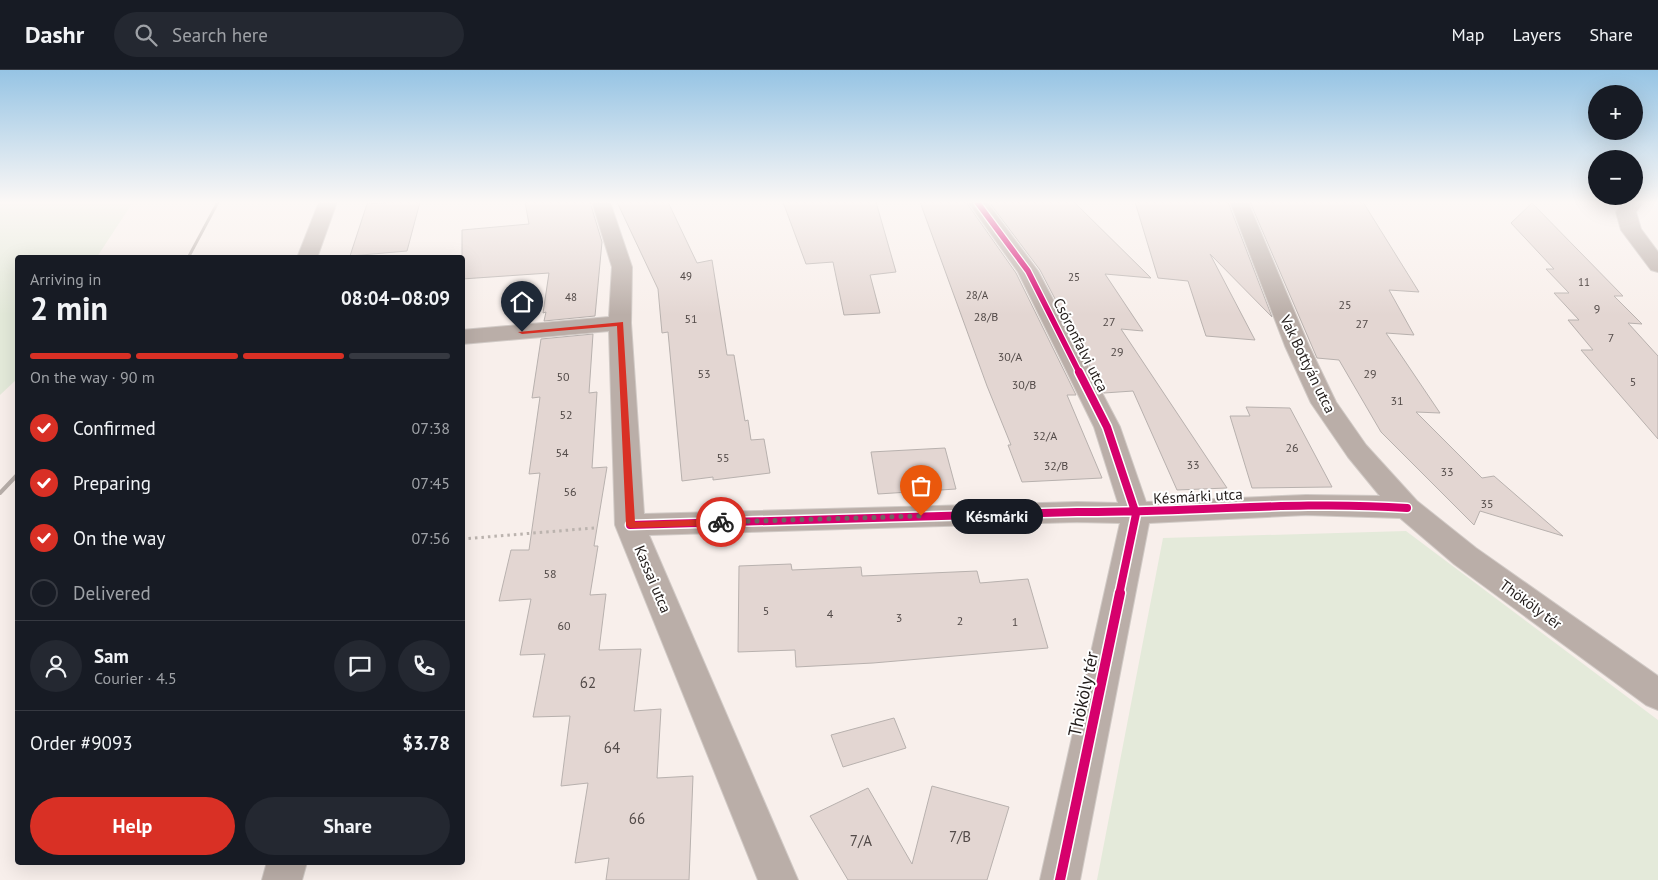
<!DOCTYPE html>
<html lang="en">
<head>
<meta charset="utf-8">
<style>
  :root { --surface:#171b24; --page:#242831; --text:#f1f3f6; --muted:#9ea1a6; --line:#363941; --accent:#d93025 }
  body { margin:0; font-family:"PT Sans",sans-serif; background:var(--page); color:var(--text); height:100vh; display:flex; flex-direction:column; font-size:19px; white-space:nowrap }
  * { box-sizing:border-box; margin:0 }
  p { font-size:16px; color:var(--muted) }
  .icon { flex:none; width:28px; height:28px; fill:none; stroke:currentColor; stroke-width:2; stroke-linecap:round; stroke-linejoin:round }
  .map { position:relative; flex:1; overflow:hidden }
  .side { position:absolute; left:15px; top:185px; width:450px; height:610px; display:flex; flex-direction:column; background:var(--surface); border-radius:5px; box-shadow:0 5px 20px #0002 }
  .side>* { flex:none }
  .controls { position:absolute; left:1588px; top:15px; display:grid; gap:10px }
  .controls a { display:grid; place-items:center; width:55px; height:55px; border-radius:50%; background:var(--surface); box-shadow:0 5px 20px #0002; font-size:25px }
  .pin { position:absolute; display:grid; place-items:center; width:42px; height:42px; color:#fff; margin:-51px -21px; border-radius:50% 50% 50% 0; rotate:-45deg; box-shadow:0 0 5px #0007 }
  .pin .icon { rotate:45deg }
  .courier { position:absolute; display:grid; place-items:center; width:50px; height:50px; margin:-25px; border:4px solid #d93025; border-radius:50%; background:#fff; color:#222; box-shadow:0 1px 6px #0007 }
  .bubble { position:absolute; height:35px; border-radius:18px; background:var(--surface); box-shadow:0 5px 20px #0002; font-size:16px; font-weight:800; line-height:35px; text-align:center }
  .headline em { font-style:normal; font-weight:800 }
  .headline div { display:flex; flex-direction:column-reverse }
  .headline { display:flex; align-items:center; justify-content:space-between; height:85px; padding:0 15px }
  h1 { font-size:32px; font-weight:800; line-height:38px }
  .bar { display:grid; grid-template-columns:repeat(4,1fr); gap:8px 5px; align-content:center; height:60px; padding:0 15px }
  .bar i { height:6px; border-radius:4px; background:var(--line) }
  .bar .on { background:var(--accent) }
  .bar p { grid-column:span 4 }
  .line { display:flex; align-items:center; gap:12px; padding:0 15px; border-top:1px solid var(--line) }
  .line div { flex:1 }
  .round { display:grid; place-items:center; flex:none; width:52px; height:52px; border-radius:26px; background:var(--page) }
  ol { padding:0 15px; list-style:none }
  li { display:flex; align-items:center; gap:15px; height:55px }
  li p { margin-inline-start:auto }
  li .icon { padding:5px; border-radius:50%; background:var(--accent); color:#fff; stroke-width:4 }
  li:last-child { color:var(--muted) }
  li i { width:28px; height:28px; border:2px solid var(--line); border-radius:50% }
  .button { display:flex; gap:10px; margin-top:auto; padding:10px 15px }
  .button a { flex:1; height:58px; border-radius:30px; background:var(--accent); color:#fff; font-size:20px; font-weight:800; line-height:58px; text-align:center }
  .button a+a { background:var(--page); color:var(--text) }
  header { display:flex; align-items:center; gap:30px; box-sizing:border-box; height:70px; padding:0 25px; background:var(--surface); border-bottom:1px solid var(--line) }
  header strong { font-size:24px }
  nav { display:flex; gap:28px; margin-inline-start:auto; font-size:18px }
  .search { width:350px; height:45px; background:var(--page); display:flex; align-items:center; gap:12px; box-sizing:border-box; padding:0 18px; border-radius:28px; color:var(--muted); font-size:19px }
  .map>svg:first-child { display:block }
</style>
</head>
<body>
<header>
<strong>Dashr</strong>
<div class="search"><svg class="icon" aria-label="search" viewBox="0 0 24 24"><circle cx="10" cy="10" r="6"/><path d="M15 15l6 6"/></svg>Search here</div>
<nav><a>Map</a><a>Layers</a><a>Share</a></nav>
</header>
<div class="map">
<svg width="1658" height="810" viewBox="0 0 1658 810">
  <rect width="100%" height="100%" fill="#f8efeb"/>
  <path fill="#e4eada" d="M0,132H133L97,187L18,188L17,309L0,325Z
    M1406,461L1658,650V810H1097L1163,468Z"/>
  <path fill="#e3d6d2" stroke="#b8b1ae" d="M394,132H420L407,181L350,186L367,134Z
    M525,132H590L602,172L595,246L544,251L546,242L543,243L549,203L462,209V160L529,154Z
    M617,132H668L697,193L712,190L727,285H734L745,351L748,350L751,370L764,369L770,403L713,410V407L682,411L668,262L662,263L658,219Z
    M783,132H876L896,202L870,205L880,243L844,245L833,192L806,194Z
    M920,132H966L1016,203L1076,325H1067L1102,408L1022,412L1008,375H1011L987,316Z
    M989,132H1074L1151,208L1105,204L1143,261L1121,259L1227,418L1177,420L1133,321L1104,323L1040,200Z
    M1135,132H1228L1272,247L1210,184L1255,270L1206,266L1188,211L1158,208Z
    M1250,132H1363L1419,222L1389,220L1414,265L1386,263L1440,343L1416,342L1482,408L1494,406L1563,466L1480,441L1474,455L1381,362L1339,290L1317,288Z
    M1532,133L1623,226H1614L1642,254L1628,253L1658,286V369L1581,280H1593L1568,250H1579L1554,223H1569L1546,199H1554L1511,153Z
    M593,264L589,323L597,322L592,398L607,397L594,476H598L590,525L606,524L599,580L641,579L634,641L661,639L657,708L693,706L689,810H606L609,788L575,793L588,713L561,716L570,646L533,647L545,584L520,585L531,529L499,531L511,480H529L540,403L529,404L540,327L532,328L541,269Z
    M1246,337L1290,338L1332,417L1252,418L1230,346H1250Z
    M945,378L956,419L878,424L871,382Z
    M791,494L792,500L861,497L862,506L977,501L980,513L1028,509L1048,578L873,593L796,597L795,580L738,582L739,496Z
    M894,648L906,678L843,697L831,665Z
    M932,716L1009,737L987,810H848L810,746L868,718L912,794Z"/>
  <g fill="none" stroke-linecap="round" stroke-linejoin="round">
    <defs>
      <path id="minor" d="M319,132H337L317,188H297Z
        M592,132H610L632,197L631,253L644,444L1077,432L1118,433L1094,357L1018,202L968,132H987L1038,201L1120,357L1146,432L1306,425L1380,426L1348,387L1311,333L1285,276L1230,132H1248L1309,276L1336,332L1366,375L1417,431L1476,478L1658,606V640L1646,635L1454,494L1400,448L1306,445L1149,453L1080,810H1040L1120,453L1077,452L649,465L798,810H758L615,455L609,261L462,274V260L609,247L612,197Z
        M1624,132H1643L1636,142L1641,159L1658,182V202L1651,200L1621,160L1616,142Z
        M267,792H307L302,810H262Z"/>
    </defs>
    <use href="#minor" stroke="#d1cac6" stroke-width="2"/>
    <path stroke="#bbb3ae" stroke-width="3" stroke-dasharray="2.5 4" stroke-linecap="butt" d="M462,469L594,458"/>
    <use href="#minor" fill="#baaea8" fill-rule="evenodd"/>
    <path stroke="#b7aea9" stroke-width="3" d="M188,188L218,132"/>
    <path stroke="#b7aea9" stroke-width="4" d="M0,423L18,404"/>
    <defs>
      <path id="cycleway-far2" d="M977,132L1028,201L1080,304"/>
      <path id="cycleway-far1" d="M1079,302L1107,357L1136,444L1119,525
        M630,455L1077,442C1187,443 1297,430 1407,438"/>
      <path id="cycleway" d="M1060,810L1120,523"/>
    </defs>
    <use href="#cycleway-far2" stroke="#fff" stroke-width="8"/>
    <use href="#cycleway-far1" stroke="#fff" stroke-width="11"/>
    <use href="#cycleway" stroke="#fff" stroke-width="13"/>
    <use href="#cycleway-far2" stroke="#d6006c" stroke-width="5.5"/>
    <use href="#cycleway-far1" stroke="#d6006c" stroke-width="8"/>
    <use href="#cycleway" stroke="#d6006c" stroke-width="10"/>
  </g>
  <linearGradient id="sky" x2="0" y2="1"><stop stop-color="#96c4e4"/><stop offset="0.54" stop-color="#fcf8f6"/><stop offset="1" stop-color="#fcf8f6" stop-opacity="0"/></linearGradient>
  <rect width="1658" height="245" fill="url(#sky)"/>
  <path fill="#d93025" d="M623,252L635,452L721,449L726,452L724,455L630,458L626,455L617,256L522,264L518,262Z"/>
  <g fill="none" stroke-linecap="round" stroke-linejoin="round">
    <path stroke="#6d6663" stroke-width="5" stroke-dasharray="0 9" d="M721,452L921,446"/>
  </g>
  <g text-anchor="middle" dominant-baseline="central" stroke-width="4" stroke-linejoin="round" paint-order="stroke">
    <g font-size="11" fill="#524a48">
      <text x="686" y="206">49</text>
      <text x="1074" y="207">25</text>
      <text x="1584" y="212">11</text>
      <text x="977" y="225">28/A</text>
      <text x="571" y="227">48</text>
    </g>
    <g font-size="12" fill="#524a48">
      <text x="1345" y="234">25</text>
      <text x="1597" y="238">9</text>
      <text x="986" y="246">28/B</text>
      <text x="691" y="248">51</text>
      <text x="1109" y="251">27</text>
      <text x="1362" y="253">27</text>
      <text x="1611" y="267">7</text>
      <text x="1117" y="281">29</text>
      <text x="1010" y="286">30/A</text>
      <text x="704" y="303">53</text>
      <text x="1370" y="303">29</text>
      <text x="563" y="306">50</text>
      <text x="1633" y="311">5</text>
      <text x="1024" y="314">30/B</text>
      <text x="1397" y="330">31</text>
      <text x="566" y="344">52</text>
      <text x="1045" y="365">32/A</text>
      <text x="1292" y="377">26</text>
      <text x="562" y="382">54</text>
      <text x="723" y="387">55</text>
      <text x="1193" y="394">33</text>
      <text x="1056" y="395">32/B</text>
      <text x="1447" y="401">33</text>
      <text x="570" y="421">56</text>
      <text x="1487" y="433">35</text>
      <text x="550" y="503">58</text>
      <text x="766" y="540">5</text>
      <text x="830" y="543">4</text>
      <text x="899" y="547">3</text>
      <text x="960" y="550">2</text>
      <text x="1015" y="551">1</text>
      <text x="564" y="555">60</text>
    </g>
    <g font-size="15" fill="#221c1a" stroke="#fff">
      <text transform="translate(1081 275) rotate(63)">Csóronfalvi utca</text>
      <text transform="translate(1308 294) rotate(64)">Vak Bottyán utca</text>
      <text transform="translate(1198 426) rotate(-3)">Késmárki utca</text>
      <text transform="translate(653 509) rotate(67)">Kassai utca</text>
      <text transform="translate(1531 534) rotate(36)">Thököly tér</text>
    </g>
    <g font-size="15" fill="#524a48">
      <text x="588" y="612">62</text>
      <text x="612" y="677">64</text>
      <text x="637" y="748">66</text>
      <text x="960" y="766">7/B</text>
      <text x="861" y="770">7/A</text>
    </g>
    <g font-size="18" fill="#221c1a" stroke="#fff">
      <text transform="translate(1083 624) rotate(-78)">Thököly tér</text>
    </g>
  </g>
</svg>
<div class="controls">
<a>+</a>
<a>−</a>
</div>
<div class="pin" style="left:921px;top:446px;background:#ea580c"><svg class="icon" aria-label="bag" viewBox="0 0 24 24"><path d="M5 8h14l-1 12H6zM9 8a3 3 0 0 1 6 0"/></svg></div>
<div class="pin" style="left:522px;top:262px;background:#1f2937"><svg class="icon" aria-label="home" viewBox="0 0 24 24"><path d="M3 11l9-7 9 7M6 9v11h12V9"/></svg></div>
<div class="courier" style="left:721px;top:452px"><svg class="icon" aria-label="bike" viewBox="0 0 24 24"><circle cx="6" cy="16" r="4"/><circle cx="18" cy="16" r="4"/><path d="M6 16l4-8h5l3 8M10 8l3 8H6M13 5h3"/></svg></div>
<div class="bubble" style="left:951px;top:429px;width:92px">Késmárki</div>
<section class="side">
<div class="headline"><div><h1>2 min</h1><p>Arriving in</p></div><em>08:04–08:09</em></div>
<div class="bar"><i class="on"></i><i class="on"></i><i class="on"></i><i></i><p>On the way · 90 m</p></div>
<ol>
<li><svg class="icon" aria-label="check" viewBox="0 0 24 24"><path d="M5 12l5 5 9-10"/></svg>Confirmed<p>07:38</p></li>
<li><svg class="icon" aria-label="check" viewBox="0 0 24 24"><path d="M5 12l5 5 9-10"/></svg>Preparing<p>07:45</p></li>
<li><svg class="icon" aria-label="check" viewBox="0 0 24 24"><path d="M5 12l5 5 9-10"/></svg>On the way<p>07:56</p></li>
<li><i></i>Delivered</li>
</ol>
<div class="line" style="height:90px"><a class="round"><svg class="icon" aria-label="person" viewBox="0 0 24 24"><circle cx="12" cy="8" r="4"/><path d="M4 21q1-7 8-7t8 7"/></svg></a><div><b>Sam</b><p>Courier · 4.5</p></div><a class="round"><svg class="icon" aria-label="chat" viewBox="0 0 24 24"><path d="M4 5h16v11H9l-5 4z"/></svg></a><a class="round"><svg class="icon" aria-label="phone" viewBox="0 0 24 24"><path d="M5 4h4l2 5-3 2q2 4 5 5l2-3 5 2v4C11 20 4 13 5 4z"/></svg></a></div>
<div class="line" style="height:65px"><div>Order #9093</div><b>$3.78</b></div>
<div class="button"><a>Help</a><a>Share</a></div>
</section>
</div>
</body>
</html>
